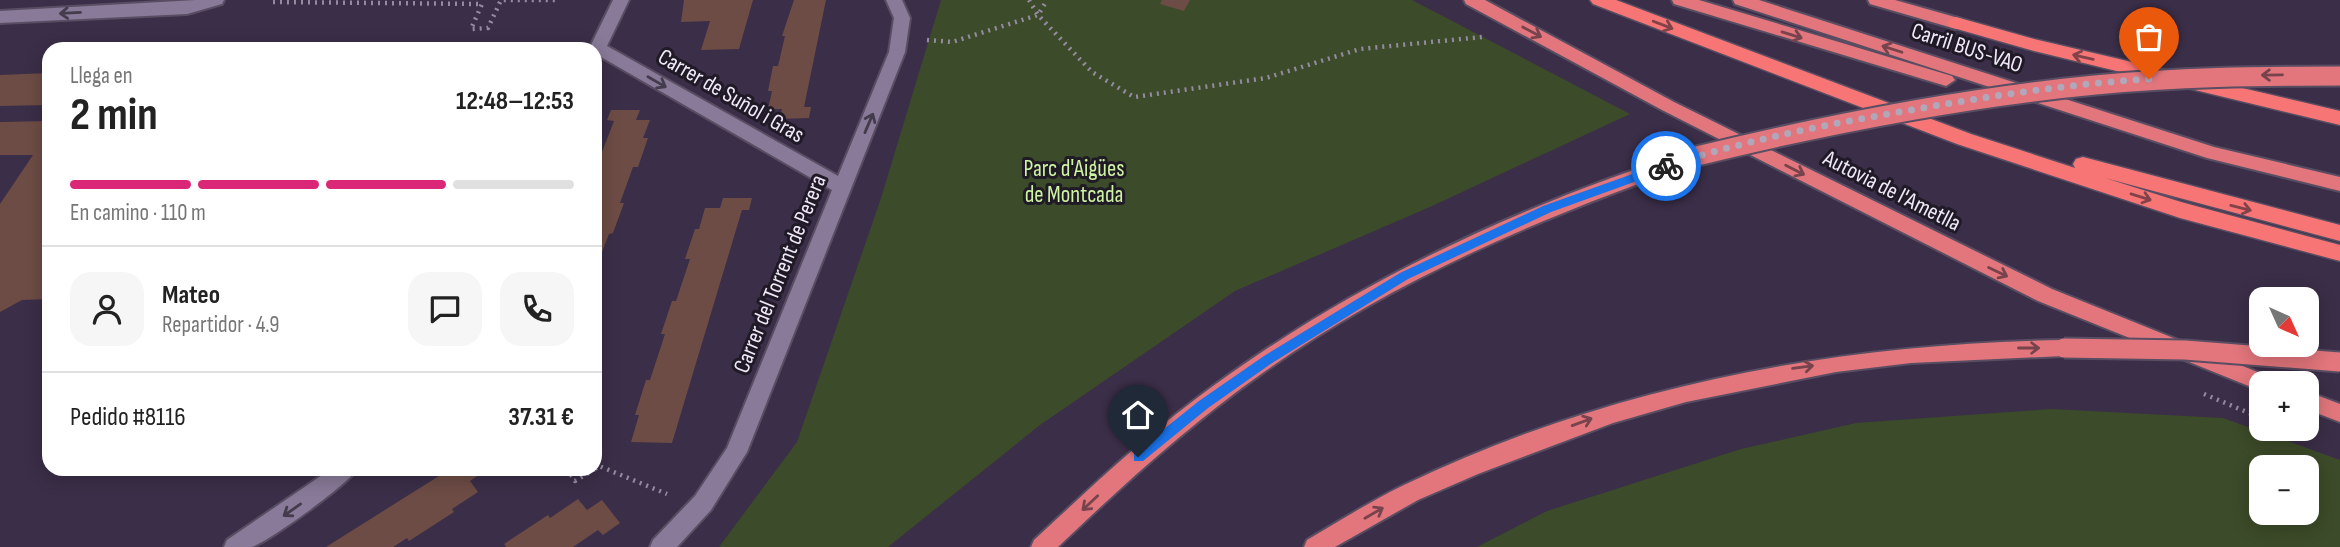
<!DOCTYPE html>
<html lang="es">
<head>
<meta charset="utf-8">
<style>
  :root { --surface:#fff; --page:#f6f6f6; --text:#222; --muted:#767676; --line:#e0e0e0; --accent:#db2777 }
  body { margin:0; font-family:"Sofia Sans Condensed",sans-serif; background:var(--page); color:var(--text); height:100vh; display:flex; flex-direction:column; font-size:26px; white-space:nowrap }
  * { box-sizing:border-box; margin:0 }
  p { font-size:23px; color:var(--muted) }
  .icon { flex:none; width:38px; height:38px; fill:none; stroke:currentColor; stroke-width:2; stroke-linecap:round; stroke-linejoin:round }
  .map { position:relative; flex:1; overflow:hidden }
  .sheet { position:absolute; left:42px; top:42px; width:560px; height:434px; display:flex; flex-direction:column; background:var(--surface); border-radius:21px; box-shadow:0 4px 18px #0003 }
  .sheet>* { flex:none }
  .needle { width:46px; rotate:135deg }
  .fabs { position:absolute; left:2249px; top:287px; display:grid; gap:14px }
  .fabs a { display:grid; place-items:center; width:70px; height:70px; border-radius:14px; background:var(--surface); box-shadow:0 4px 18px #0003; font-size:35px }
  .pin { position:absolute; display:grid; place-items:center; width:60px; height:60px; color:#fff; margin:-72px -30px; border-radius:50% 50% 50% 0; rotate:-45deg; box-shadow:0 0 7px #0007 }
  .pin .icon { rotate:45deg }
  .courier { position:absolute; display:grid; place-items:center; width:70px; height:70px; margin:-35px; border:5px solid #1a73e8; border-radius:50%; background:#fff; color:#222; box-shadow:0 2px 9px #0007 }
  .overview em { font-style:normal; font-weight:700 }
  .overview div { display:flex; flex-direction:column-reverse }
  .overview { display:flex; align-items:center; justify-content:space-between; height:119px; padding:0 28px }
  h1 { font-size:46px; font-weight:700; line-height:52px }
  .bar { display:grid; grid-template-columns:repeat(4,1fr); gap:10px 7px; align-content:center; height:84px; padding:0 28px }
  .bar i { height:9px; border-radius:5px; background:var(--line) }
  .bar .current { background:var(--accent) }
  .bar p { grid-column:span 4 }
  .line { display:flex; align-items:center; gap:18px; padding:0 28px; border-top:2px solid var(--line) }
  .line div { flex:1 }
  .round { display:grid; place-items:center; flex:none; width:74px; height:74px; border-radius:21px; background:var(--page) }
  .map>svg:first-child { display:block }
</style>
</head>
<body>
<div class="map">
<svg width="2340" height="547" viewBox="0 0 2340 547">
  <rect width="100%" height="100%" fill="#3b2e48"/>
  <path fill="#3c4b29" fill-rule="evenodd" d="M941,0H1412L1630,114L1430,207L1235,291L1040,425L888,547H719L797,442L881,198Z
    M2052,409L2223,418L2340,460V547H1477L1547,511L1741,449L1856,423ZM2261,467H2306V513H2261Z"/>
  <path fill="#6d4c45" d="M684,0H753L739,49L701,50L710,21L681,22Z
    M794,0H826L804,107H811L809,118L779,119L782,109H768L772,91H768L773,66H778L785,36H782Z
    M1162,0H1190L1184,11L1160,4Z
    M49,73V105L0,106V75Z
    M611,110H640L636,120H650L643,138H648L638,167H633L620,203H624L613,233L609,234L595,270V170L614,121L607,120Z
    M49,121V299L22,300L0,312V204L33,155H0V122Z
    M723,198H752L749,210H742L672,443L631,442L639,415H635L646,380H650L665,334H661L672,301H676L690,259H685L695,229H699L705,208H720Z
    M450,469H487L470,481L478,492L452,509L454,512L409,541L407,538L393,547H326Z
    M578,499L587,510L602,500L620,523L603,535L598,530L573,547H506L504,544L548,515L550,518Z"/>
  <g fill="none" stroke-linecap="round" stroke-linejoin="round">
    <defs>
      <path id="minor" d="M196,0H224L222,4L187,14L0,23V11Z
        M613,0H629L607,46L838,176L889,52L894,18L886,0H902L910,18L905,52L747,452L711,510L677,547H650L653,540L695,496L727,448L832,190L601,57L595,60V49H589Z
        M331,469H357C351,482 266,544 251,547C243,547 233,547 224,547L227,540Z"/>
      <path id="trunk" d="M1464,0H1485L1674,102L2052,289L2270,377L2273,383H2261V391L2038,301L1662,110L1466,4Z
        M1672,0H1699L1952,76L1955,80L1946,86L1674,4Z
        M1733,0H1759L2214,147L2340,177V191L2207,158L1735,4Z
        M1868,0H1895L1962,19L1964,23L1956,29L1870,4Z
        M1697,149L1703,151L1706,156L1703,161C1549,214 1398,277 1264,372C1190,424 1123,485 1058,547H1031L1034,540C1086,492 1137,443 1193,401C1343,287 1518,205 1697,149Z
        M2064,340L2071,342L2074,348L2071,354L2064,356L1911,363L1836,372L1686,402L1613,423L1478,474L1418,500L1335,547H1304L1307,540C1339,521 1371,501 1404,485C1612,385 1835,344 2064,340Z
        M2306,391L2340,404V422L2306,409Z"/>
      <path id="motorway" d="M1590,0H1616L1971,134L2075,168L2073,164L2076,159L2083,157L2340,225V241L2105,178L2181,202L2340,245V261L2180,218L1957,144L1593,4Z
        M1956,17L2034,39L2340,111V125L2034,51L1950,27L1947,23L1950,19Z"/>
    </defs>
    <use href="#minor" stroke="#584d62" stroke-width="4"/>
    <use href="#trunk" stroke="#584d62" stroke-width="4"/>
    <use href="#motorway" stroke="#584d62" stroke-width="3"/>
    <path stroke="#958ba0" stroke-width="4.5" stroke-dasharray="2 5" stroke-linecap="butt" d="M1029,0L1038,15L1092,72L1134,97L1266,78L1360,49L1482,37
      M273,2L482,4L471,29L488,28L501,0H555
      M927,40L952,42L1038,15L1047,0
      M2204,394L2261,418
      M567,469L575,481L595,469
      M595,469L599,466L667,494"/>
    <use href="#minor" fill="#887a98" fill-rule="evenodd"/>
    <use href="#trunk" fill="#e2767c" fill-rule="evenodd"/>
    <use href="#motorway" fill="#f87575" fill-rule="evenodd"/>
    <defs>
      <path id="trunk-bridge" d="M1697,156C1828,124 1960,98 2095,85C2177,77 2258,76 2340,76
        M2064,348L2185,350L2340,362"/>
    </defs>
    <use href="#trunk-bridge" stroke="#584d62" stroke-width="23" stroke-linecap="butt"/>
    <use href="#trunk-bridge" stroke="#e2767c" stroke-width="19"/>
  </g>
  <defs><path id="oneway-shaft" d="M-6 0H5M1.5-3L5.5 0L1.5 3" fill="none" stroke-width="1.6" stroke-linecap="round" stroke-linejoin="round" transform="scale(1.75)"/></defs>
  <g stroke="#443c4d">
    <use href="#oneway-shaft" transform="translate(70 13) rotate(177)"/>
    <use href="#oneway-shaft" transform="translate(657 82) rotate(30)"/>
    <use href="#oneway-shaft" transform="translate(869 123) rotate(-67)"/>
    <use href="#oneway-shaft" transform="translate(292 510) rotate(145)"/>
  </g>
  <g stroke="#814349">
    <use href="#oneway-shaft" transform="translate(1663 25) rotate(21)"/>
    <use href="#oneway-shaft" transform="translate(2083 57) rotate(-167)"/>
    <use href="#oneway-shaft" transform="translate(2141 197) rotate(17)"/>
    <use href="#oneway-shaft" transform="translate(2241 208) rotate(14)"/>
  </g>
  <g stroke="#77434c">
    <use href="#oneway-shaft" transform="translate(1532 32) rotate(28)"/>
    <use href="#oneway-shaft" transform="translate(1792 35) rotate(17)"/>
    <use href="#oneway-shaft" transform="translate(1892 49) rotate(-162)"/>
    <use href="#oneway-shaft" transform="translate(2272 75) rotate(179)"/>
    <use href="#oneway-shaft" transform="translate(1795 170) rotate(27)"/>
    <use href="#oneway-shaft" transform="translate(1998 272) rotate(26)"/>
    <use href="#oneway-shaft" transform="translate(2029 348)"/>
    <use href="#oneway-shaft" transform="translate(1803 367) rotate(-8)"/>
    <use href="#oneway-shaft" transform="translate(1582 422) rotate(-20)"/>
    <use href="#oneway-shaft" transform="translate(1090 503) rotate(137)"/>
    <use href="#oneway-shaft" transform="translate(1374 513) rotate(-30)"/>
  </g>
  <path fill="#1a73e8" d="M1666,162L1672,166L1670,169L1551,212L1408,279L1272,363L1208,408L1143,461H1134V453L1199,401L1264,356L1400,273L1543,206Z"/>
  <g fill="none" stroke-linecap="round" stroke-linejoin="round">
    <path stroke="#b1a7bb" stroke-width="7" stroke-dasharray="0 12.6" d="M1666,166C1747,140 1828,124 1911,110C1990,96 2069,84 2149,79"/>
  </g>
  <g text-anchor="middle" dominant-baseline="central" stroke-width="6" stroke-linejoin="round" paint-order="stroke">
    <g font-size="23" fill="#f0e8f9" stroke="#1f1a25">
      <text transform="translate(1967 48) rotate(18)">Carril BUS-VAO</text>
      <text transform="translate(731 96) rotate(30)">Carrer de Suñol i Gras</text>
      <text transform="translate(1892 191) rotate(27)">Autovia de l'Ametlla</text>
      <text transform="translate(780 274) rotate(-68)">Carrer del Torrent de Perera</text>
    </g>
    <g font-size="23" fill="#cef3a2" stroke="#1f1a25">
      <text x="1074" y="169">Parc d'Aigües<tspan x="1074" dy="26">de Montcada</tspan></text>
    </g>
  </g>
</svg>
<div class="fabs">
<a><svg class="needle" viewBox="-14 -14 28 28"><path d="M0-13l5 13h-10z" fill="#e53935"/><path d="M0 13l5-13h-10z" fill="#767676"/></svg></a>
<a>+</a>
<a>−</a>
</div>
<div class="pin" style="left:2149px;top:79px;background:#ea580c"><svg class="icon" aria-label="bag" viewBox="0 0 24 24"><path d="M5 8h14l-1 12H6zM9 8a3 3 0 0 1 6 0"/></svg></div>
<div class="pin" style="left:1138px;top:457px;background:#1f2937"><svg class="icon" aria-label="home" viewBox="0 0 24 24"><path d="M3 11l9-7 9 7M6 9v11h12V9"/></svg></div>
<div class="courier" style="left:1666px;top:166px"><svg class="icon" aria-label="bike" viewBox="0 0 24 24"><circle cx="6" cy="16" r="4"/><circle cx="18" cy="16" r="4"/><path d="M6 16l4-8h5l3 8M10 8l3 8H6M13 5h3"/></svg></div>
<section class="sheet">
<div class="overview"><div><h1>2 min</h1><p>Llega en</p></div><em>12:48–12:53</em></div>
<div class="bar"><i class="current"></i><i class="current"></i><i class="current"></i><i></i><p>En camino · 110 m</p></div>
<div class="line" style="height:126px"><a class="round"><svg class="icon" aria-label="person" viewBox="0 0 24 24"><circle cx="12" cy="8" r="4"/><path d="M4 21q1-7 8-7t8 7"/></svg></a><div><b>Mateo</b><p>Repartidor · 4.9</p></div><a class="round"><svg class="icon" aria-label="chat" viewBox="0 0 24 24"><path d="M4 5h16v11H9l-5 4z"/></svg></a><a class="round"><svg class="icon" aria-label="phone" viewBox="0 0 24 24"><path d="M5 4h4l2 5-3 2q2 4 5 5l2-3 5 2v4C11 20 4 13 5 4z"/></svg></a></div>
<div class="line" style="height:91px"><div>Pedido #8116</div><b>37.31 €</b></div>
</section>
</div>
</body>
</html>
